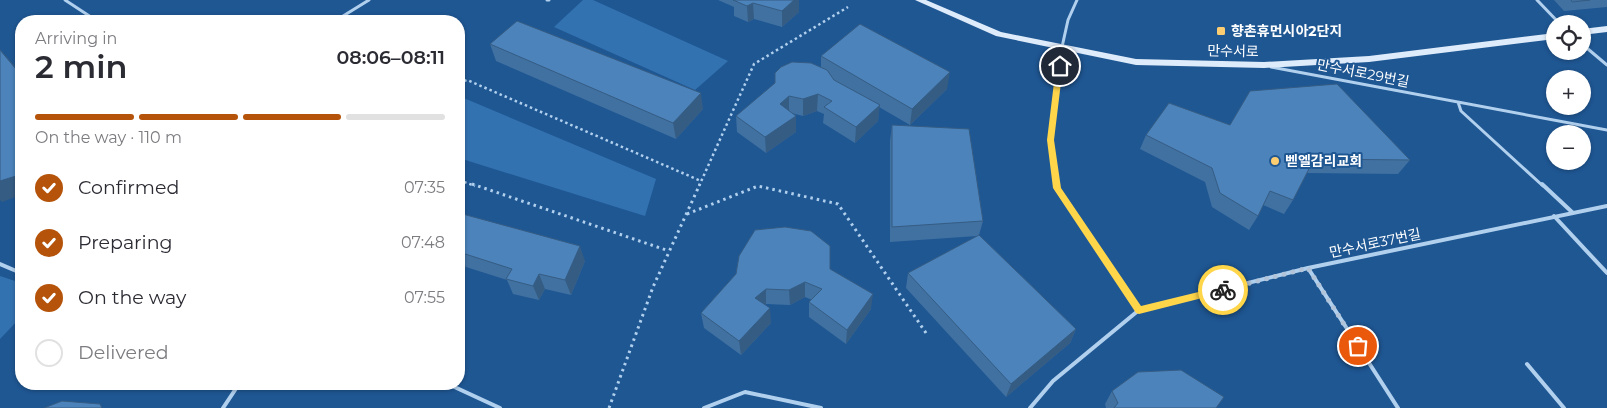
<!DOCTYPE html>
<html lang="en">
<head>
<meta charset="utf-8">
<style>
  :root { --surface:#fff; --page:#f2f2f3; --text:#2b2b33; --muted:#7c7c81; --line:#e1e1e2; --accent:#b45309 }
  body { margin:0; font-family:Montserrat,"Noto Sans KR",sans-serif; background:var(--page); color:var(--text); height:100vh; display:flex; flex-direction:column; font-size:19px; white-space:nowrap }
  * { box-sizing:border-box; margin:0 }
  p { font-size:16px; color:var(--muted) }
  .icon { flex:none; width:28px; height:28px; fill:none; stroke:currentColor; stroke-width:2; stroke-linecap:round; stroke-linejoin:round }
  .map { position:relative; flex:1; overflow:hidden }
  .drawer { position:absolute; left:15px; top:15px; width:450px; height:375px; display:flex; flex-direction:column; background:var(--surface); border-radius:20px; box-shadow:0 1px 4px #0004 }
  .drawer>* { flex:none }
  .tools { position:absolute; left:1546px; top:15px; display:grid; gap:10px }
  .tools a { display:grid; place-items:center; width:45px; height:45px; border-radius:50%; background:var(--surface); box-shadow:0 1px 4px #0004; font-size:25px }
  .pin { position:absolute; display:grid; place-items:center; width:42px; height:42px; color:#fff; margin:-21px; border:2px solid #fff; border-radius:50%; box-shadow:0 1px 5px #0007 }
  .courier { position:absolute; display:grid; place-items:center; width:50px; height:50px; margin:-25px; border:4px solid #ffd54a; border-radius:50%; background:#fff; color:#222; box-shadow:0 1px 6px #0007 }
  .headline em { font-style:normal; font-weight:600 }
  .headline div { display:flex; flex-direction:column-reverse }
  .headline { display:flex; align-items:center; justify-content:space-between; height:85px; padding:0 20px }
  h1 { font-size:32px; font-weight:600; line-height:38px }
  .bar { display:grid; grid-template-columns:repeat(4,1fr); gap:8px 5px; align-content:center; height:60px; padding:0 20px }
  .bar i { height:6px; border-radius:4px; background:var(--line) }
  .bar .current { background:var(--accent) }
  .bar p { grid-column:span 4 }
  ol { padding:0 20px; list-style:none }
  li { display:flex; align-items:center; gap:15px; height:55px }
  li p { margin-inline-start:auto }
  li .icon { padding:5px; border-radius:50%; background:var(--accent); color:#fff; stroke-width:4 }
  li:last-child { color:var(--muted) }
  li i { width:28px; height:28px; border:2px solid var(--line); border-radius:50% }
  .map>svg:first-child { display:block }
</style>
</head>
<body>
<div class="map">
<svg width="1607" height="408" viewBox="0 0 1607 408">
  <rect width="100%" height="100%" fill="#1f5793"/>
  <path fill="#3372b0" d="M583,0H593L728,61L695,90L554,27Z
    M459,96L656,179L645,216L459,158Z
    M0,276L21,283V317L0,339Z"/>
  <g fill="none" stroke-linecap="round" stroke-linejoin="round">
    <path stroke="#b1d0ee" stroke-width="2.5" stroke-dasharray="2.5 3" stroke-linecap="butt" d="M459,83L467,80L701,181
      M459,180L475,186
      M699,186L754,64L848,7"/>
    <path stroke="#b1d0ee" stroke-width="3" stroke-dasharray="2.5 4" stroke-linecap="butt" d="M472,184L669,251
      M687,214L758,186L838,204L926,333
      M609,408L653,287L700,184"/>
    <path stroke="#b1d0ee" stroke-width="3" d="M65,0L97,21
      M547,0H549
      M1537,0L1560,24
      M335,21L369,0
      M1582,44L1607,65
      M1062,47L1068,20L1077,0
      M1271,67L1607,130
      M1458,102L1461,111L1543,186"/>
    <path stroke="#b1d0ee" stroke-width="4" d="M1542,184L1573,213
      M1554,216L1607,273
      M0,264L21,273
      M1308,268L1398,408
      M1527,364L1564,408
      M448,384L500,408
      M223,408L239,384
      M704,408L745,392L821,408
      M1030,408L1053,381L1139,310L1308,268L1607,206"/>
    <path stroke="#b1d0ee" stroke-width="4.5" d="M1057,186L1050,140L1062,47"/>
    <path stroke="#b1d0ee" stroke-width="5.5" d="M1056,184L1057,188L1139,310"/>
    <path fill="#deebfa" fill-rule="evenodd" d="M915,0H926L1001,32L1136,59L1264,62L1369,56L1555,33V39L1369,62L1264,68L1136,65L996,36Z
      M1607,26V32L1582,35V29Z"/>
  </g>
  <path fill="#4171a1" d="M718,0H799V12L782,27L754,19L748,22L734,16V7Z
    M1554,0H1607V7L1564,11Z
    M490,44L703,109L676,139L496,61Z
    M821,56L947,89L910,125L879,107L878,121L855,143L823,123L824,114L817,111L803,116L791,113L796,116V132L766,153L737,132L736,116L821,67Z
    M892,125L983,221L979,235L1076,329L1070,343L1006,397L906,288L908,273L977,236L890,242V141Z
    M1230,125L1410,160L1398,174L1307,173L1293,200L1284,214L1263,205L1258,216L1249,230L1212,207L1205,182L1140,149L1146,135Z
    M459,213L585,261L571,295L545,289L539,300L513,294L507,280L466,267L459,273Z
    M830,269L871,309L846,344L809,317V302L812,300L805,297L790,305L766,304L765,305L771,323L741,355L704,328L701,313L736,274Z
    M1112,391L1216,408H1106L1105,404Z"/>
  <path fill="#355c83" d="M794,0H799V12L782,27V11Z
    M753,3L754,19L748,22L747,6Z
    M0,49L21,73V75L0,50Z
    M950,72L947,89L910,125L912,109Z
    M701,93L703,109L676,139L673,123Z
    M818,94L817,111L803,116V99Z
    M789,96V112L780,104Z
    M880,105L878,121L855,143L856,127Z
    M796,116V132L766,153L765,137Z
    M21,160V195L2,202L0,200V181Z
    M580,246L585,261L571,295L565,280Z
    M459,252L466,267L459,273Z
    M539,274L545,289L539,300L533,286Z
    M805,282V297L790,305L789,290Z
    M766,289V304L756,313L755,298Z
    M873,294L871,309L846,344L847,330Z
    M770,308L771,323L741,355L739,341Z
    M1076,329L1070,343L1006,397L1011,384Z"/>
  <path fill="#4c83bb" stroke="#355c83" d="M733,0H794L782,11L753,3L747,6Z
    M1571,0H1590L1572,2Z
    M517,21L701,93L673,123L490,44Z
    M860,24L950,72L912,109L821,56Z
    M0,50L21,75V160L16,176L0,181Z
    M792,62L811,63L827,70L834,80L880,105L856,127L824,107L832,101L818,94L803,99L789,96L780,104L796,116L765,137L736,116L775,83V73L781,67Z
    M1337,84L1410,160L1314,159L1293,200L1270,191L1258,216L1220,193L1212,168L1146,135L1169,103L1230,125L1250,91Z
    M892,125L969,129L983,221L892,227Z
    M459,213L580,246L565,280L539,274L533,286L506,279L512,269L459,252Z
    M785,227L811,231L830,246V269L873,294L847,330L809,302L822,289L805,282L789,290L766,289L755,298L770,308L739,341L701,313L736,274L739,256L755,230Z
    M979,235L1076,329L1011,384L908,273Z
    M1181,370L1224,397L1216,408H1114L1118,403L1112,391L1138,372Z
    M62,401L100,404L102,408H44Z"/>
  <path fill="#ffd54a" d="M1060,63L1063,66L1054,140L1061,188L1141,306L1223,286L1226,287V292L1139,314L1136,313L1053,188L1047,140L1056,66Z"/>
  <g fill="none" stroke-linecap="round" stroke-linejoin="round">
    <path stroke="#b1c4d9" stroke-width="5" stroke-dasharray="0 9" d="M1223,290L1308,268L1358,346"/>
  </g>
  <g fill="#fccd71" stroke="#1f5793" stroke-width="2">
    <rect x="1216" y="26" width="10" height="10" rx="2.5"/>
    <circle cx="1275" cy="161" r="5"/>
  </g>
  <g text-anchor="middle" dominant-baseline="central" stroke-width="4" stroke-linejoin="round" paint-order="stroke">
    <g font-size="14" font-weight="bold" fill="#fff" stroke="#1f5793" text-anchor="start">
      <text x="1231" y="31">향촌휴먼시아2단지</text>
      <text x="1285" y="161">벧엘감리교회</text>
    </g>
    <g font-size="14" fill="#fff" stroke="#1f5793">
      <text transform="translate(1233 51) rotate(1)">만수서로</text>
      <text transform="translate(1363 73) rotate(11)">만수서로29번길</text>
      <text transform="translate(1375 243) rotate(-12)">만수서로37번길</text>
    </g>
  </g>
</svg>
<div class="tools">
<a><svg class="icon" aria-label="locate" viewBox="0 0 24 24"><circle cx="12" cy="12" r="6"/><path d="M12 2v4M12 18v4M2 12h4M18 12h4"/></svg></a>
<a>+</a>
<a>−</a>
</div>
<div class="pin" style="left:1358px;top:346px;background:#ea580c"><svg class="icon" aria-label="bag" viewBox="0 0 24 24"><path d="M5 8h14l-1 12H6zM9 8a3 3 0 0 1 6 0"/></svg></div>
<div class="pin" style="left:1060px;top:66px;background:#1f2937"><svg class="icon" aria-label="home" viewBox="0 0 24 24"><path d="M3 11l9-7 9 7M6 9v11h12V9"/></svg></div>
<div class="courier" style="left:1223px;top:290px"><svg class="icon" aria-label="bike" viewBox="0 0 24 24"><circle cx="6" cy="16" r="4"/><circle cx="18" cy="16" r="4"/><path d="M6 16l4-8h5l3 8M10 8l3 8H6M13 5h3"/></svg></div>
<section class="drawer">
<div class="headline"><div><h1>2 min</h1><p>Arriving in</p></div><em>08:06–08:11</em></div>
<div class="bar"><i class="current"></i><i class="current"></i><i class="current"></i><i></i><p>On the way · 110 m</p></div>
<ol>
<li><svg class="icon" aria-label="check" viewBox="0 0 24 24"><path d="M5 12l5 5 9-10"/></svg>Confirmed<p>07:35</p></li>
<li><svg class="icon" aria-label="check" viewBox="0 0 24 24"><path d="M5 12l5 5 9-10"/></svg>Preparing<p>07:48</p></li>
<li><svg class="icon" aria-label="check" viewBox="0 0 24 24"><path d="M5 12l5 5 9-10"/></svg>On the way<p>07:55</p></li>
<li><i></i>Delivered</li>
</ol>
</section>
</div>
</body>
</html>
